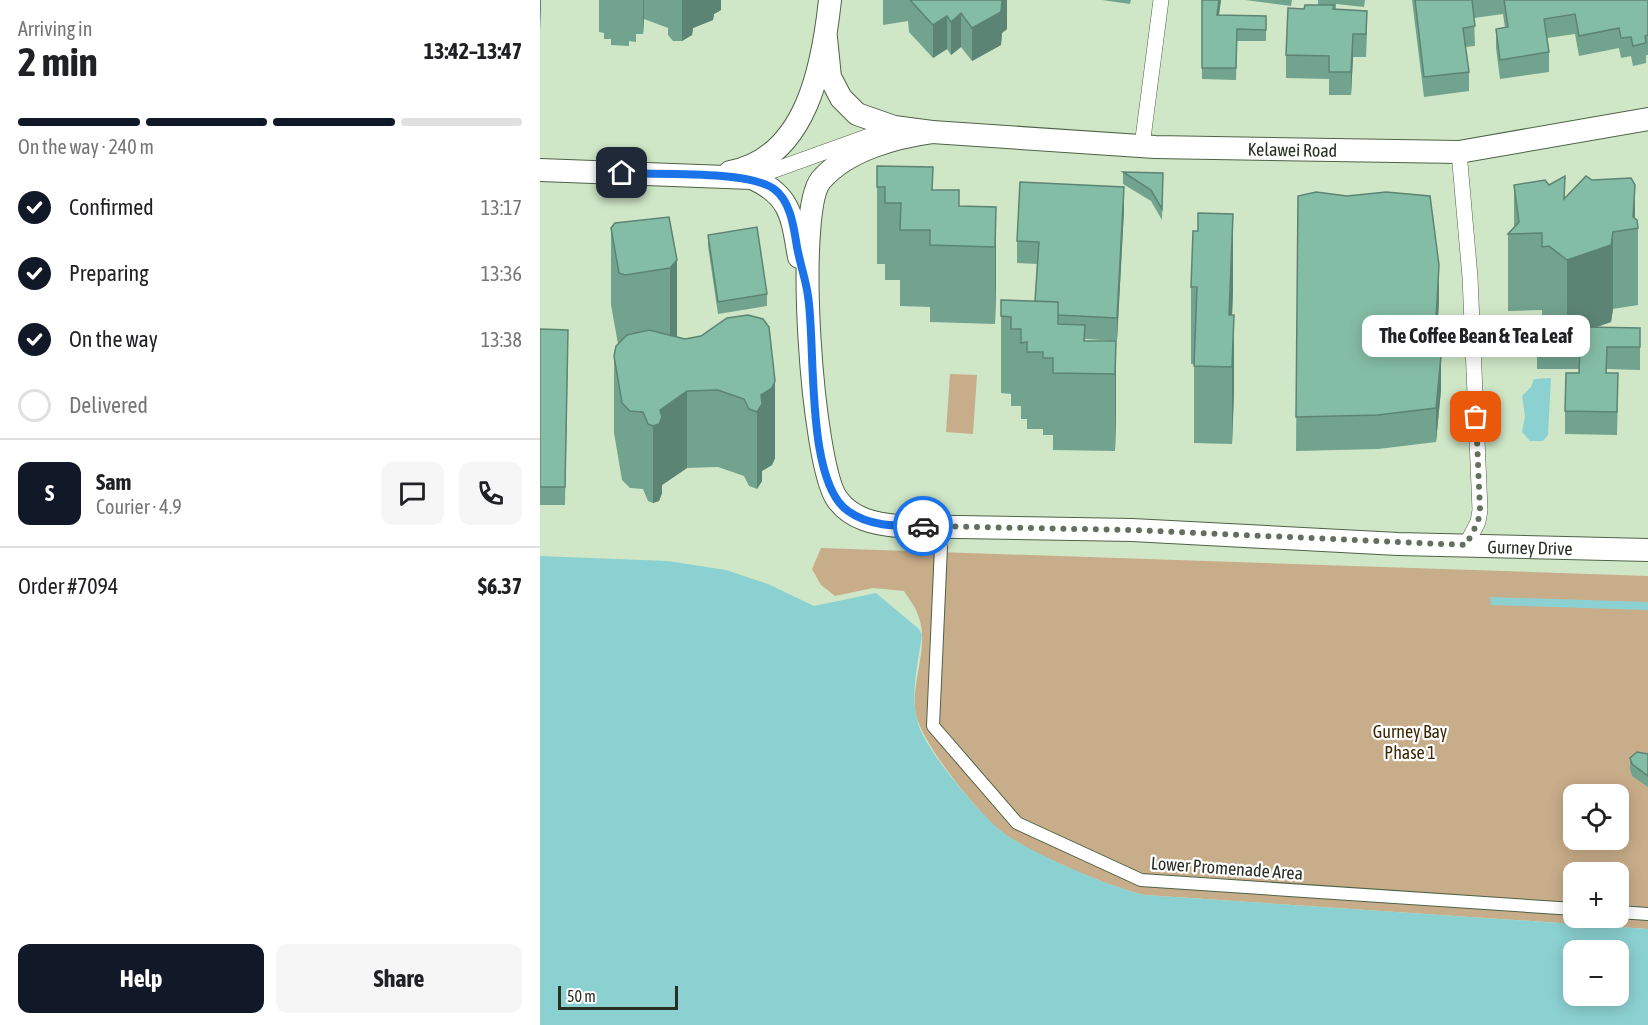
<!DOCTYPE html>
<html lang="en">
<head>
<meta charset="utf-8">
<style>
  :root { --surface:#fff; --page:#f6f6f6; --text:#202124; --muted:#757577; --line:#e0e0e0; --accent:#111827 }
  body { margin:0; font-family:"Asap Condensed",sans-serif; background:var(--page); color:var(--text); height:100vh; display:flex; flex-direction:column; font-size:22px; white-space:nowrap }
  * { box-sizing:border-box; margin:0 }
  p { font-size:20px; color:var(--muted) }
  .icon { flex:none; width:33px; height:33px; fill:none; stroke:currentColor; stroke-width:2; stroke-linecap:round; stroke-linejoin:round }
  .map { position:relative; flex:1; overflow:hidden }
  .drawer { display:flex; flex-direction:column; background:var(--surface); width:540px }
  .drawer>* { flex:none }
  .buttons { position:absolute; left:1023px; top:784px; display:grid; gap:12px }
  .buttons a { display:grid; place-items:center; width:66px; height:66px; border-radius:12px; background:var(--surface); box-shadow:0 3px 15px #0003; font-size:30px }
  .scale { position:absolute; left:18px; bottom:15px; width:120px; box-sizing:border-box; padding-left:6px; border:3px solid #283024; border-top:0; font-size:16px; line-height:21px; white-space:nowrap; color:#283024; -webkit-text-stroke:4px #fff; paint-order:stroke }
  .pin { position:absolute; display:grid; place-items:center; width:51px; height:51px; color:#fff; margin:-26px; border-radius:12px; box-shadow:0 3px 9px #0006 }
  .courier { position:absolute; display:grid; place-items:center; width:60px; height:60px; margin:-30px; border:4px solid #1a73e8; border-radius:50%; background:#fff; color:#222; box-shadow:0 2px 8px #0007 }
  .bubble { position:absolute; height:42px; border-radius:12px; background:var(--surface); box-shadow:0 3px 15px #0003; font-size:20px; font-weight:700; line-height:42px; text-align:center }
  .head em { font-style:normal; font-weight:700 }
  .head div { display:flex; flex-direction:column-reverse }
  .head { display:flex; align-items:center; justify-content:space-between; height:102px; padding:0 18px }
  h1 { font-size:39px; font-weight:700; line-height:45px }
  .bar { display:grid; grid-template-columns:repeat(4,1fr); gap:9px 6px; align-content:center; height:72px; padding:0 18px }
  .bar i { height:8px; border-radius:4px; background:var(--line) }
  .bar .selected { background:var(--accent) }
  .bar p { grid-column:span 4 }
  .line { display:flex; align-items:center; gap:15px; padding:0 18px; border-top:2px solid var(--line) }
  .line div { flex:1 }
  .round { display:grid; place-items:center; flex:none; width:63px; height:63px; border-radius:12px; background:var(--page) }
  ol { padding:0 18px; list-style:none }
  li { display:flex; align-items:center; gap:18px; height:66px }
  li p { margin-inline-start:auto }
  li .icon { padding:6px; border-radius:50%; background:var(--accent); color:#fff; stroke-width:4 }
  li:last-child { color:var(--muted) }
  li i { width:33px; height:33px; border:3px solid var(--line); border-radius:50% }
  .action { display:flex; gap:12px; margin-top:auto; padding:12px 18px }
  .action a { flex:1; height:69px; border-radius:12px; background:var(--accent); color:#fff; font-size:24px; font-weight:700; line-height:69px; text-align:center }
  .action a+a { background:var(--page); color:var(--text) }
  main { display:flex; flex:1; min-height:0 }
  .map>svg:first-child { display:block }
</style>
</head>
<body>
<main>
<section class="drawer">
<div class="head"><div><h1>2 min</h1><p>Arriving in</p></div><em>13:42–13:47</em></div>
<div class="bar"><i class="selected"></i><i class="selected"></i><i class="selected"></i><i></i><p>On the way · 240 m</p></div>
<ol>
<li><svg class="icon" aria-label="check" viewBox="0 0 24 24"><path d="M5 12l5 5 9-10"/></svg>Confirmed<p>13:17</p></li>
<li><svg class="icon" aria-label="check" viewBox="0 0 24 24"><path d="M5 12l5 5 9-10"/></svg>Preparing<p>13:36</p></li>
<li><svg class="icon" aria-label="check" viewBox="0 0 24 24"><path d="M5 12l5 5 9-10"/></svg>On the way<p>13:38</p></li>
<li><i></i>Delivered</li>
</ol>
<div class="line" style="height:108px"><b class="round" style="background:var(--accent);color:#fff">S</b><div><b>Sam</b><p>Courier · 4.9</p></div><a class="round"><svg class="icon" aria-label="chat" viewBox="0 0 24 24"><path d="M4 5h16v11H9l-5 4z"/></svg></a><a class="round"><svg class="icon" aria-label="phone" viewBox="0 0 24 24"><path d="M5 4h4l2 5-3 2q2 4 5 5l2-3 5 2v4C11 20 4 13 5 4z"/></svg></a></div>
<div class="line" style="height:78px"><div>Order #7094</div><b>$6.37</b></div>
<div class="action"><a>Help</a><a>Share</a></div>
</section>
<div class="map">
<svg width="1108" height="1025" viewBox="0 0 1108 1025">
  <rect width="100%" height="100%" fill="#d0e7c7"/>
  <path fill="#c8ad8a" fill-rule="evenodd" d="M410,374L437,375L433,434L406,432Z
    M281,548L1108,576V929L605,895C573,889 485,851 460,831C437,811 377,739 375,709C372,679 390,644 378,615C375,606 369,599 364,591L333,588L295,596L281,585L272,569ZM1034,795H1078V840H1034ZM1034,873H1078V918H1034Z"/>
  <path fill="#8cd1d2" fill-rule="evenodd" d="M1011,378L1008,435L1003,441H990L982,432L985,416L982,396L991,387L994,379Z
    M0,556L128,561L186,570L228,584L274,606L336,593L379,629L382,635C378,663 369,698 379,726C387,751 438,812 460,830C483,850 574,889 605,895L1108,929V1025H0ZM1034,951H1078V996H1034Z
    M950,597L1108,602V610L951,605Z"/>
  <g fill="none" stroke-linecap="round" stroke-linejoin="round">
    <defs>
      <path id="pedestrian" d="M401,547L393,726L477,823L601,880L1034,909
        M1078,912L1108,914"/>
      <path id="minor" d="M602,146L621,0
        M919,152L930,277L940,510L938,522L926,545
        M212,178L354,127"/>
      <g id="secondary">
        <path id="s1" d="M286,38L290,77L301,98L317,114L354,127L392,132L615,147L919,152L1108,119"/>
        <path id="s2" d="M392,132C355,137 307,150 281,180C254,212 272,464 297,499C311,519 335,524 358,526L592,530L858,544L1108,550"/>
        <path d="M0,170L212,178C252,196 252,218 259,257"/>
        <path d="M190,172C267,158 283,65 290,0"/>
      </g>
    </defs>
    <use href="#pedestrian" stroke="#4e6246" stroke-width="14"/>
    <use href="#minor" stroke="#4e6246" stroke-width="16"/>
    <use href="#secondary" stroke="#4e6246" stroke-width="24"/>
    <use href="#pedestrian" stroke="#fff" stroke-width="12"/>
    <use href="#minor" stroke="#fff" stroke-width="15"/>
    <use href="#secondary" stroke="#fff" stroke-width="22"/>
  </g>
  <path fill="#72a38f" d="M59,0H181V10L174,14L173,20L153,28L152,35L142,41H133L128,35V28L104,19L103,34H96V42L89,41V46L71,45V39H64V33L59,32Z
    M343,0H467V29L462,33L461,45L432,61L421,47L411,55L407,49L393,58L369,32L368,21L343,25Z
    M562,0H591L590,4Z
    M662,0H681L679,15L726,16V41H697L696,80L662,79Z
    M705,0H752L751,6Z
    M778,0H825L824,7L796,4V10L827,33L826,57H813L811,95H789V79L746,78V55L764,9L778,5Z
    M872,0H1108V55H1106V63L1093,66L1091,56L1081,58L1079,48L1039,56L1035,34L1007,38L1009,52V72L960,79L956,48V29L965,28L963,14L934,18L935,46L925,47L929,72V91L884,97Z
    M583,172L623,173L622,220L611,201L583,184Z
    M974,185H1009L1025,199L1098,228V305L1073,309L1071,322L1057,327L1100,328V370L1067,369V373L1078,396L1077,435L1025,434V411L1039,373V369H997V326H1012L1009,323L1002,324V310L968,311V234L974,227Z
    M337,187L393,190L419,206L456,207V284L455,324L390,322V307L360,306V280H345V264H337Z
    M758,196L899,300L897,331L901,390L896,442L838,449L756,451Z
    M584,210L577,341L545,339V341H576V418L575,451L513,450V435H503V429H487V419H481V406H471V394L461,393V316L495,301L497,264L477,263V241Z
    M71,228L137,260V337L145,339L161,336L187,318L235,458L232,465L222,471V481L217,489L209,486L204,476L178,467L147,468L122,485V493L119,501L113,503L108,501L103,489L90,488L82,480L74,433V356L78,344L71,305Z
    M168,235L227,294V306L178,314L168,246Z
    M651,287L693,291L692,315L694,392L692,444L654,443V364H651Z
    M0,329L28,348L25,505H0Z
    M1108,754V787L1092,776L1090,769V758Z"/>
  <path fill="#5c8474" d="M0,0H1V10L0,32Z
    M103,0H104V19L103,34Z
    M142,0H181V10L174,14L173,20L153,28L152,35L142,41Z
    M462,0H467V29L462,33L461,45L432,61V28Z
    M679,0H681L677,27V15Z
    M421,13V47L411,55V22Z
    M407,16V49L393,58V25Z
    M813,34V57L811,95V72Z
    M1095,185V229H1093Z
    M584,187V210L577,341V318Z
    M456,207V284L455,324V247Z
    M693,214V291L690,367L689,315Z
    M1073,232V309L1071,322L1027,337V260Z
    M137,260V337L130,345V268Z
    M899,265V300L896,355V320Z
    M694,315V392L692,444V367Z
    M576,341V418L575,451V374Z
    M901,356V390L896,442V408Z
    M235,381V458L232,465L222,471V481L217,489V412L221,395Z
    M147,391V468L122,485V493L119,501L113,503V426L120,410Z"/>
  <path fill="#84bda6" stroke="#5c8474" stroke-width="1.5" d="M370,0H462L461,12L432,28L421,13L411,22L407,16L393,25Z
    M662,0H679L677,15L726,16V30L697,29L696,68H662Z
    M875,0H932L935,26L923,28L929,72L884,77Z
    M964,0H1108V35L1105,36L1106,43L1093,46L1091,37L1081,38L1079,28L1039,36L1035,14L1004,19L1009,52L960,60L956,29L968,27Z
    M765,5H794L793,9L827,11L826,34H813L811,72H789V56L746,55L748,8L764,9Z
    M337,166L393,167L392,190H419V206L456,207L455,247L390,245V230H360L361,203H345V187H337Z
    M583,172L623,173L622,209L611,190Z
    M1025,176L1024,199L1046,176L1052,180L1091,178L1095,185L1093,217L1097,220L1098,228L1073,232L1071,245L1027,260L1009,246L1002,247V233L968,234L979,222L974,185L1005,180L1009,185Z
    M480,182L584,187L577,318L518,315V302L495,301L499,242L477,241Z
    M776,192L807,196L846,192L890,196L899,265L896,320L901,356L896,408L838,415L756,417L758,196Z
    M658,213L693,214L689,315H694L692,367L654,366L657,287H651L653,231H658Z
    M129,217L137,260L130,268L85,275L79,273L71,228L75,223Z
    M217,227L227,294L178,302L168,235Z
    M461,300L518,302V324L545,325L544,341H576L575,374L513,373V358H503V352H487V342L481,343V329H471V317L461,316Z
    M208,315L223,319L229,327L235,381L232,388L221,395L222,404L217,412L209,409L204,399L178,390L147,391L120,410L122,417L119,424L113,426L108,424L103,412L90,411L82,403L74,356L76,346L87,335L109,330L145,339L161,336L187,318Z
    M997,326L1100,328V347H1067L1066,373H1078L1077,412L1025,411L1026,373H1039L1040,347L997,346Z
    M0,329L28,330L25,487H0Z
    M1097,752L1108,754V776L1092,764L1090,758Z"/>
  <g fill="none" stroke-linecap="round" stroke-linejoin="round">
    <path stroke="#63705d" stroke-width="6" stroke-dasharray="0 10.8" d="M383,526L592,530L926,545L938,522L940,510L936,417"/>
    <path stroke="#1a73e8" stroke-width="8" d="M82,173C117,175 208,170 234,189C251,201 254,229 257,247C260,264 266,280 268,296C276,345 265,481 308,511C330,527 358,526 383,526"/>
  </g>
  <g text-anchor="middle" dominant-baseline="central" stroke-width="4.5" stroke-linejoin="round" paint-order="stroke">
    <g font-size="18" fill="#283024" stroke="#fff">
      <text stroke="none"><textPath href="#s1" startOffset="524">Kelawei Road</textPath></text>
      <text stroke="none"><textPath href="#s2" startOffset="1149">Gurney Drive</textPath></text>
      <text transform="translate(687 868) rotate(4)">Lower Promenade Area</text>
    </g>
    <g font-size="18" fill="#3e2803" stroke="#fff">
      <text x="870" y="731">Gurney Bay<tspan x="870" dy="21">Phase 1</tspan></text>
    </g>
  </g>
</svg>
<div class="buttons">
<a><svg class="icon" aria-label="locate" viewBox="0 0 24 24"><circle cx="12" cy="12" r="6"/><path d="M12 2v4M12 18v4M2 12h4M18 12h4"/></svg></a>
<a>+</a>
<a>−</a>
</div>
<div class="scale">50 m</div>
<div class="pin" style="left:936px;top:417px;background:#ea580c"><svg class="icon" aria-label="bag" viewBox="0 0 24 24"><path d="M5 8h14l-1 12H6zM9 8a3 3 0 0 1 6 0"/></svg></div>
<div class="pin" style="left:82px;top:173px;background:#1f2937"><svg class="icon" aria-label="home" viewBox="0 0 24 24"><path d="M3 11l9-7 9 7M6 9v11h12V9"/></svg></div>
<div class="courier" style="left:383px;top:526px"><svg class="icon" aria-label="car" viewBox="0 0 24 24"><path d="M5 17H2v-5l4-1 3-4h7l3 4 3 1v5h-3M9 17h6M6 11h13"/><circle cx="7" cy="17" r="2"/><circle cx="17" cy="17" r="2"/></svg></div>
<div class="bubble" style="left:822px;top:315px;width:228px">The Coffee Bean &amp; Tea Leaf</div>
</div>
</main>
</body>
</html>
